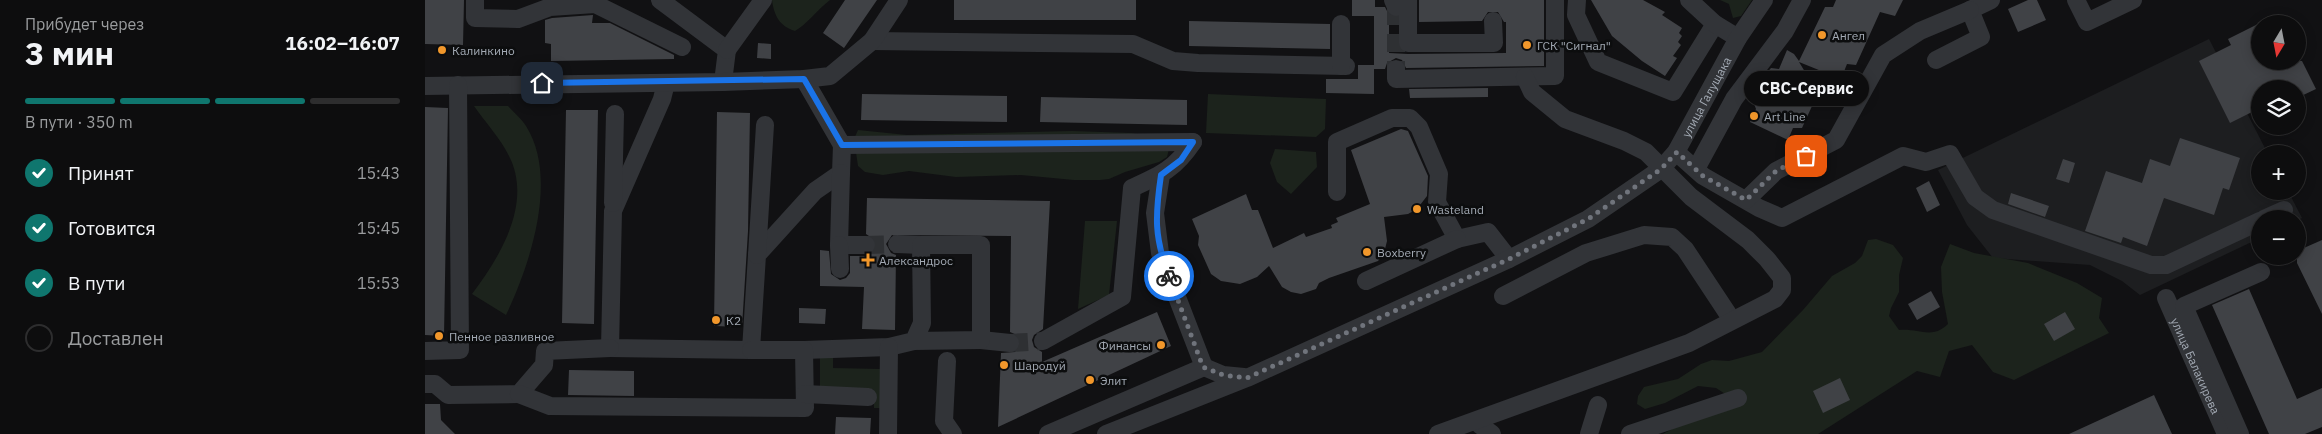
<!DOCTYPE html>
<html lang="ru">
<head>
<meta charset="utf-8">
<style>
  :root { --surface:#0d0d0e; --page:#161617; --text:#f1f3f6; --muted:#9a9c9e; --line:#2d2d2e; --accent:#0f766e }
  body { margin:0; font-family:"IBM Plex Sans",sans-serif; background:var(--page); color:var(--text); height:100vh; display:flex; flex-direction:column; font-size:19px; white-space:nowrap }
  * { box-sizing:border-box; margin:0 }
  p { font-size:16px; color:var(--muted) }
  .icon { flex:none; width:28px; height:28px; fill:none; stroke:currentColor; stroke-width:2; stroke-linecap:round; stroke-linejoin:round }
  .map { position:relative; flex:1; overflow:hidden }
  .panel { display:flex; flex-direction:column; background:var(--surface); width:425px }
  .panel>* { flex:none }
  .needle { width:32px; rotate:190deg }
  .buttons { position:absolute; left:1826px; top:15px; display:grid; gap:10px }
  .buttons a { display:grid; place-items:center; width:55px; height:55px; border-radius:50%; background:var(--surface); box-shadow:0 2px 12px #0003,0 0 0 1px var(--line); font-size:25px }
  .pin { position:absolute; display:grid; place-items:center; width:42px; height:42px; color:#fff; margin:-21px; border-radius:10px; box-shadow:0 2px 8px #0006 }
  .courier { position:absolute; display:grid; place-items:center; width:50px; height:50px; margin:-25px; border:4px solid #1a73e8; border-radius:50%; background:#fff; color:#222; box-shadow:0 1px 6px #0007 }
  .bubble { position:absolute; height:35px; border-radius:18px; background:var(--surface); box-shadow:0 2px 12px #0003,0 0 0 1px var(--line); font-size:16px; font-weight:800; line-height:35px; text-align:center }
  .overview em { font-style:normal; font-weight:800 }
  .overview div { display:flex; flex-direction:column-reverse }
  .overview { display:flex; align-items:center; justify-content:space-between; height:85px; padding:0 25px }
  h1 { font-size:32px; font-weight:800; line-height:38px }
  .bar { display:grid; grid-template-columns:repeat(4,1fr); gap:8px 5px; align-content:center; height:60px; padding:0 25px }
  .bar i { height:6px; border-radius:4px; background:var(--line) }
  .bar .active { background:var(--accent) }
  .bar p { grid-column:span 4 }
  ol { padding:0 25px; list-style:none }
  li { display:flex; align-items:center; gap:15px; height:55px }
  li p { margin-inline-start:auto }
  li .icon { padding:5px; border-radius:50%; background:var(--accent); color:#fff; stroke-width:4 }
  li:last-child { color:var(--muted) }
  li i { width:28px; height:28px; border:2px solid var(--line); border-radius:50% }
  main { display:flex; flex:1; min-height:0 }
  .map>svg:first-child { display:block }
</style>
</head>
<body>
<main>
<section class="panel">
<div class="overview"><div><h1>3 мин</h1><p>Прибудет через</p></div><em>16:02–16:07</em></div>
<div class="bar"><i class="active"></i><i class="active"></i><i class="active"></i><i></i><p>В пути · 350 m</p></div>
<ol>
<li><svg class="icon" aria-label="check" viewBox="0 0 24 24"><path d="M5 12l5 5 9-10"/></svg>Принят<p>15:43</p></li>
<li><svg class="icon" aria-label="check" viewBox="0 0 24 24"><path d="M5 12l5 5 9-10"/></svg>Готовится<p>15:45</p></li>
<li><svg class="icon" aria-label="check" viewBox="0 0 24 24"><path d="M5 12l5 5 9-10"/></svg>В пути<p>15:53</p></li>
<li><i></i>Доставлен</li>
</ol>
</section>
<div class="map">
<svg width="1897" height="434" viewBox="0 0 1897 434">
  <rect width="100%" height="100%" fill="#111113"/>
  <path fill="#1d1e20" d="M1784,39L1843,154H1835V191H1863L1877,218L1873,220L1835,219V238L1715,295L1697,281L1665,265L1568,258L1542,225L1513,170Z"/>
  <path fill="#1c231c" d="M347,0H405C393,9 381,25 370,31C354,26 349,15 347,0Z
    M1295,0H1327L1316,16L1308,18L1304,4Z
    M783,94L901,99L900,129L891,137L781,133Z
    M49,106H83C89,113 97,119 101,126C134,178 105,265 81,315L47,294C75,257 108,203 84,156C76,139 60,122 49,106Z
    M433,130L482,135L647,131L706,133L731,138L744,149L742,157L734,162L700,172L684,179L675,180H649L596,175L531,177L484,171L458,175L440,172L433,166L429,139Z
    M850,149L891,152L892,167L866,194L852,182L845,163Z
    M660,221H692L684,295L653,309Z
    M1451,239L1468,245L1478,258L1474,275V292L1466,308L1464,316L1474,330C1494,328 1507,340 1523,324L1517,292L1516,267L1525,244L1549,253L1603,263L1652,283L1677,298L1674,318L1684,333L1589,380L1568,372L1547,345L1524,351L1515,377L1492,371L1393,434H1238L1305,397L1291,388L1273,386L1240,403L1220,409L1212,404L1213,396L1219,387L1253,379L1276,364L1287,360L1304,361L1337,352L1378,310L1407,276L1430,263L1437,256L1443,240Z
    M395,358H408V368L455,369V408H449L448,389H395Z"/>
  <path fill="#404246" d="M0,0H39L38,45L0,44Z
    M420,0H452L419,48L398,33Z
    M529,0H711V20H529Z
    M927,0H950V7H960L964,15L972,17V22H964V53L983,54L1081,53V22H1079L1073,12H1063L1057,21L994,22V0H1119V66L981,68L977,60L971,58L962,63L960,69H949V16H927Z
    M1166,0H1218L1240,12L1237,15L1257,28L1254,33L1257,36L1253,42L1256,45L1248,56L1252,58L1240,76L1217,61L1187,36Z
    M1411,0H1478L1470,16L1455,12L1431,65L1422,64L1416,79L1374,62L1393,93L1377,128H1368L1363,140L1325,122L1331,109L1328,101L1339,76L1346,68L1354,69L1362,50L1369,54L1374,61L1400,7H1408Z
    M1603,0H1612L1621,20L1593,32L1583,9Z
    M168,15L167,23H185L249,55V59L126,61V44L120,43V20L127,18Z
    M764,21L905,24V49L764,46Z
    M1835,23V61H1877L1891,89L1872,98V89H1835V108L1805,123L1774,61L1806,45L1803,39Z
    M333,43L346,44V59L332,58Z
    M933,65H949V94L901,93V79H933Z
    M1063,88V97L985,98L984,89Z
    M437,94L582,96V122L436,120Z
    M616,97L762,100V125L615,122Z
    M0,107L23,108L19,336L0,335Z
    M141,110H173L169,324L137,323Z
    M292,112L325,113L323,231L317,327L289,326Z
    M976,129L983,131L1003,176L1002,196L992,209L983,214L959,217L962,241L959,253L953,261L904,278L894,283L891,289L876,294L866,292L857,287L844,266L832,277L815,284L796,281L786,274L773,245L774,236L767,219L821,194L827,210H833L848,248L879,233L881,237L907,228L906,225L913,222L911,218L945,204L926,150Z
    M1755,138L1815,158L1804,190L1798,188L1789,215L1739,198L1722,246L1698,237L1696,243L1660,231L1681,171L1717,183L1725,159L1745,166Z
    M1638,159L1650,163L1644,183L1631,179Z
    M1504,181L1515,205L1502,212L1491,188Z
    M1586,193L1624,206L1620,217L1583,204Z
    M442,198L625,201L618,329L609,335L607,340L609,347L617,352V362L732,312L746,346L573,427L576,353L590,352L596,344L592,335L585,332L586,236L467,235L461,244L466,253L471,255L470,330L437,329L439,287L395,286V250L404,251L406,274L415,280L421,278L425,273V256H441L450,251V240L441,234Z
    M1897,240V314L1872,263V251Z
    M1824,289L1872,399L1897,388V427L1880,434H1844L1787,305Z
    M1506,291L1515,307L1492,320L1483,304Z
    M374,308L401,309L400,324L374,323Z
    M1640,312L1650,329L1629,341L1619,324Z
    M144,370L209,371V396L143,395Z
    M1415,378L1425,400L1398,413L1388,391Z
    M1729,395L1747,434H1644Z
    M0,404H15L16,420L30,434H0Z
    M411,417L446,418L445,434H410Z"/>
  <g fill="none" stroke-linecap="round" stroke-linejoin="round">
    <path stroke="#2e3033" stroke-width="18" stroke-dasharray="18 9" stroke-linecap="butt" d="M971,7V69
      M441,245L472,244
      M585,343L618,341"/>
    <g stroke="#323438" stroke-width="18">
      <path d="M50,0V18L93,19L125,7L170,4L257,47"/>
      <path d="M235,0L302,50L298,82"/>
      <path d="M968,0L971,7"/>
      <path d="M983,0V43H1069L1068,21"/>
      <path d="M1152,0L1151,15L1173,62L1248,92L1290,24"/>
      <path d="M1264,0L1290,24L1313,38"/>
      <path d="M1651,0L1662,22L1708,0"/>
      <path d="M447,41L708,44L748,61L773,63L921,66"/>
      <path d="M302,50L338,0"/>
      <path d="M1511,60L1556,37L1545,10L1566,0"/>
      <path d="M916,66V24"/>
      <path d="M971,69V79L1130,76V0"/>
      <path d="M379,79L417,145L768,142"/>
      <path d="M241,83L237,99L188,211L185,348L326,350L332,255L390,191L416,173L417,145"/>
      <path d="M0,86L298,82L379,79L405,76L447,41L474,0"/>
      <path d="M1251,152L1278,176L1334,208L1357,218L1478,156L1501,162L1525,154L1550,197L1568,210L1726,265H1741L1835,221"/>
      <path d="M1271,169L1309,99L1360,31L1377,0"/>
      <path d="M416,173L414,245H441"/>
      <path d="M912,192V142L967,118H985L994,127L1014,174L1012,202L1032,239L1063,232L1084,259"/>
      <path d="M1321,200L1351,171L1411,140L1458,55L1495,31L1545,10"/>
      <path d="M188,203L190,114"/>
      <path d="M1839,219L1859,210"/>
      <path d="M472,244L496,245"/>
      <path d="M414,245L415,269"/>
      <path d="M332,255L340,125"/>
      <path d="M941,281L1032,239"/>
      <path d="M1078,296L1161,253L1219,235L1247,237L1260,249L1307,320"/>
      <path id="s1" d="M1741,298L1801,434"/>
      <path d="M556,340L585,343"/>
      <path d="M618,341L697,297L707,188C736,175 750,169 768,142"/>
      <path d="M379,350L464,347L489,341L497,323L496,245H556V340L489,341"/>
      <path d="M0,351L35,350L33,85"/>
      <path d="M522,361L519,421L528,434"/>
      <path d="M779,367L798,375L819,377"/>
      <path d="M0,384H10L23,395L94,394L119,365L120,351L185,348"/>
      <path d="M94,394L125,406L380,408L379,350H326"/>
      <path d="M380,394L443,397"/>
      <path d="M1055,425L1067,434"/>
      <path d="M463,434L464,347"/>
      <path d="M623,434L779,367L735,253L730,213L736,175"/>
      <path id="s2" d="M681,434L822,378L1084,259L1163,219L1236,169L1251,152L1313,38L1339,0"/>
      <path d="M1013,434L1264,343L1350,299L1357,290V278L1342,259L1323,240L1266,197L1221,152L1199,141L1140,119L1107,92L1100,77"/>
      <path d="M1164,434L1173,405"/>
      <path d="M1205,434L1313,398"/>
      <path d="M1815,434L1759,306L1836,272"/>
    </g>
  </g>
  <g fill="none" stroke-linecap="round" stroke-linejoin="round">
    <path stroke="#70747c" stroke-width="5" stroke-dasharray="0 9" d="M744,276L778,367L798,375L822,378L1084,259L1163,219L1236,169L1252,152L1278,176L1321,200L1351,171L1381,156"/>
    <path stroke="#1a73e8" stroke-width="6" d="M117,83L379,79L417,145L768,142L756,160L736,175C730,216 729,237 744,276"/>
  </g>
  <g fill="#f1972b" stroke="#0c0d0e" stroke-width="2">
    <circle cx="1397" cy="35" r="5"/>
    <circle cx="1102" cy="45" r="5"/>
    <circle cx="17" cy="50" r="5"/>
    <circle cx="1329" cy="116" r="5"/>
    <circle cx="992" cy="209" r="5"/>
    <circle cx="942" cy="252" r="5"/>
    <path d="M440.5 252.5h5v5h5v5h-5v5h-5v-5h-5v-5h5z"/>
    <circle cx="291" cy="320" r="5"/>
    <circle cx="14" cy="336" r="5"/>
    <circle cx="736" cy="345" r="5"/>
    <circle cx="579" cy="365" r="5"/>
    <circle cx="665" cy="380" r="5"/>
  </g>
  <g text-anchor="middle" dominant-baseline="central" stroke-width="5" stroke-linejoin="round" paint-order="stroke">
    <g font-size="12" fill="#a3aab4" stroke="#0c0d0e" text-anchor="start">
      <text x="1407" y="35">Ангел</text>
      <text x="1112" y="45">ГСК "Сигнал"</text>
      <text x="27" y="50">Калинкино</text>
      <text x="1339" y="116">Art Line</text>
      <text x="1002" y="209">Wasteland</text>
      <text x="952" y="252">Boxberry</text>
      <text x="454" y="260">Александрос</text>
      <text x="301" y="320">К2</text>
      <text x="24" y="336">Пенное разливное</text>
      <text x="726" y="345" text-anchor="end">Финансы</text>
      <text x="589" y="365">Шародуй</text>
      <text x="675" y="380">Элит</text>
    </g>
    <g font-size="12" fill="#a3aab4" stroke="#0c0d0e">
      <text stroke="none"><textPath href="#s2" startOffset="702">улица Галущака</textPath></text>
      <text stroke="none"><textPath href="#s1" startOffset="74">улица Балакирева</textPath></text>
    </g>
  </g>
</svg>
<div class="buttons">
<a><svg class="needle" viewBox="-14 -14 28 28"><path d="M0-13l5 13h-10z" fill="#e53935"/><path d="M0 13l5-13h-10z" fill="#9a9c9e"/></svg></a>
<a><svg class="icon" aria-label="layers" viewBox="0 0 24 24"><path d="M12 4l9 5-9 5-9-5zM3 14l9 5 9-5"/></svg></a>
<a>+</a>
<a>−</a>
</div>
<div class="pin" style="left:1381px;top:156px;background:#ea580c"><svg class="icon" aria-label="bag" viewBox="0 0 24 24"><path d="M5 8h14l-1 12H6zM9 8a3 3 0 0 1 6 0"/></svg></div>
<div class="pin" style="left:117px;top:83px;background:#1f2937"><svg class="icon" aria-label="home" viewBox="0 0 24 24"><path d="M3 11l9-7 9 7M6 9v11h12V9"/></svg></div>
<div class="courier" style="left:744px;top:276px"><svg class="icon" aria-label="bike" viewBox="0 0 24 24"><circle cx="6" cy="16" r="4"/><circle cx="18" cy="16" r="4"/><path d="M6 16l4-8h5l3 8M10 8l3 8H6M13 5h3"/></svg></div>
<div class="bubble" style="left:1319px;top:71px;width:125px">СВС-Сервис</div>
</div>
</main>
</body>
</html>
